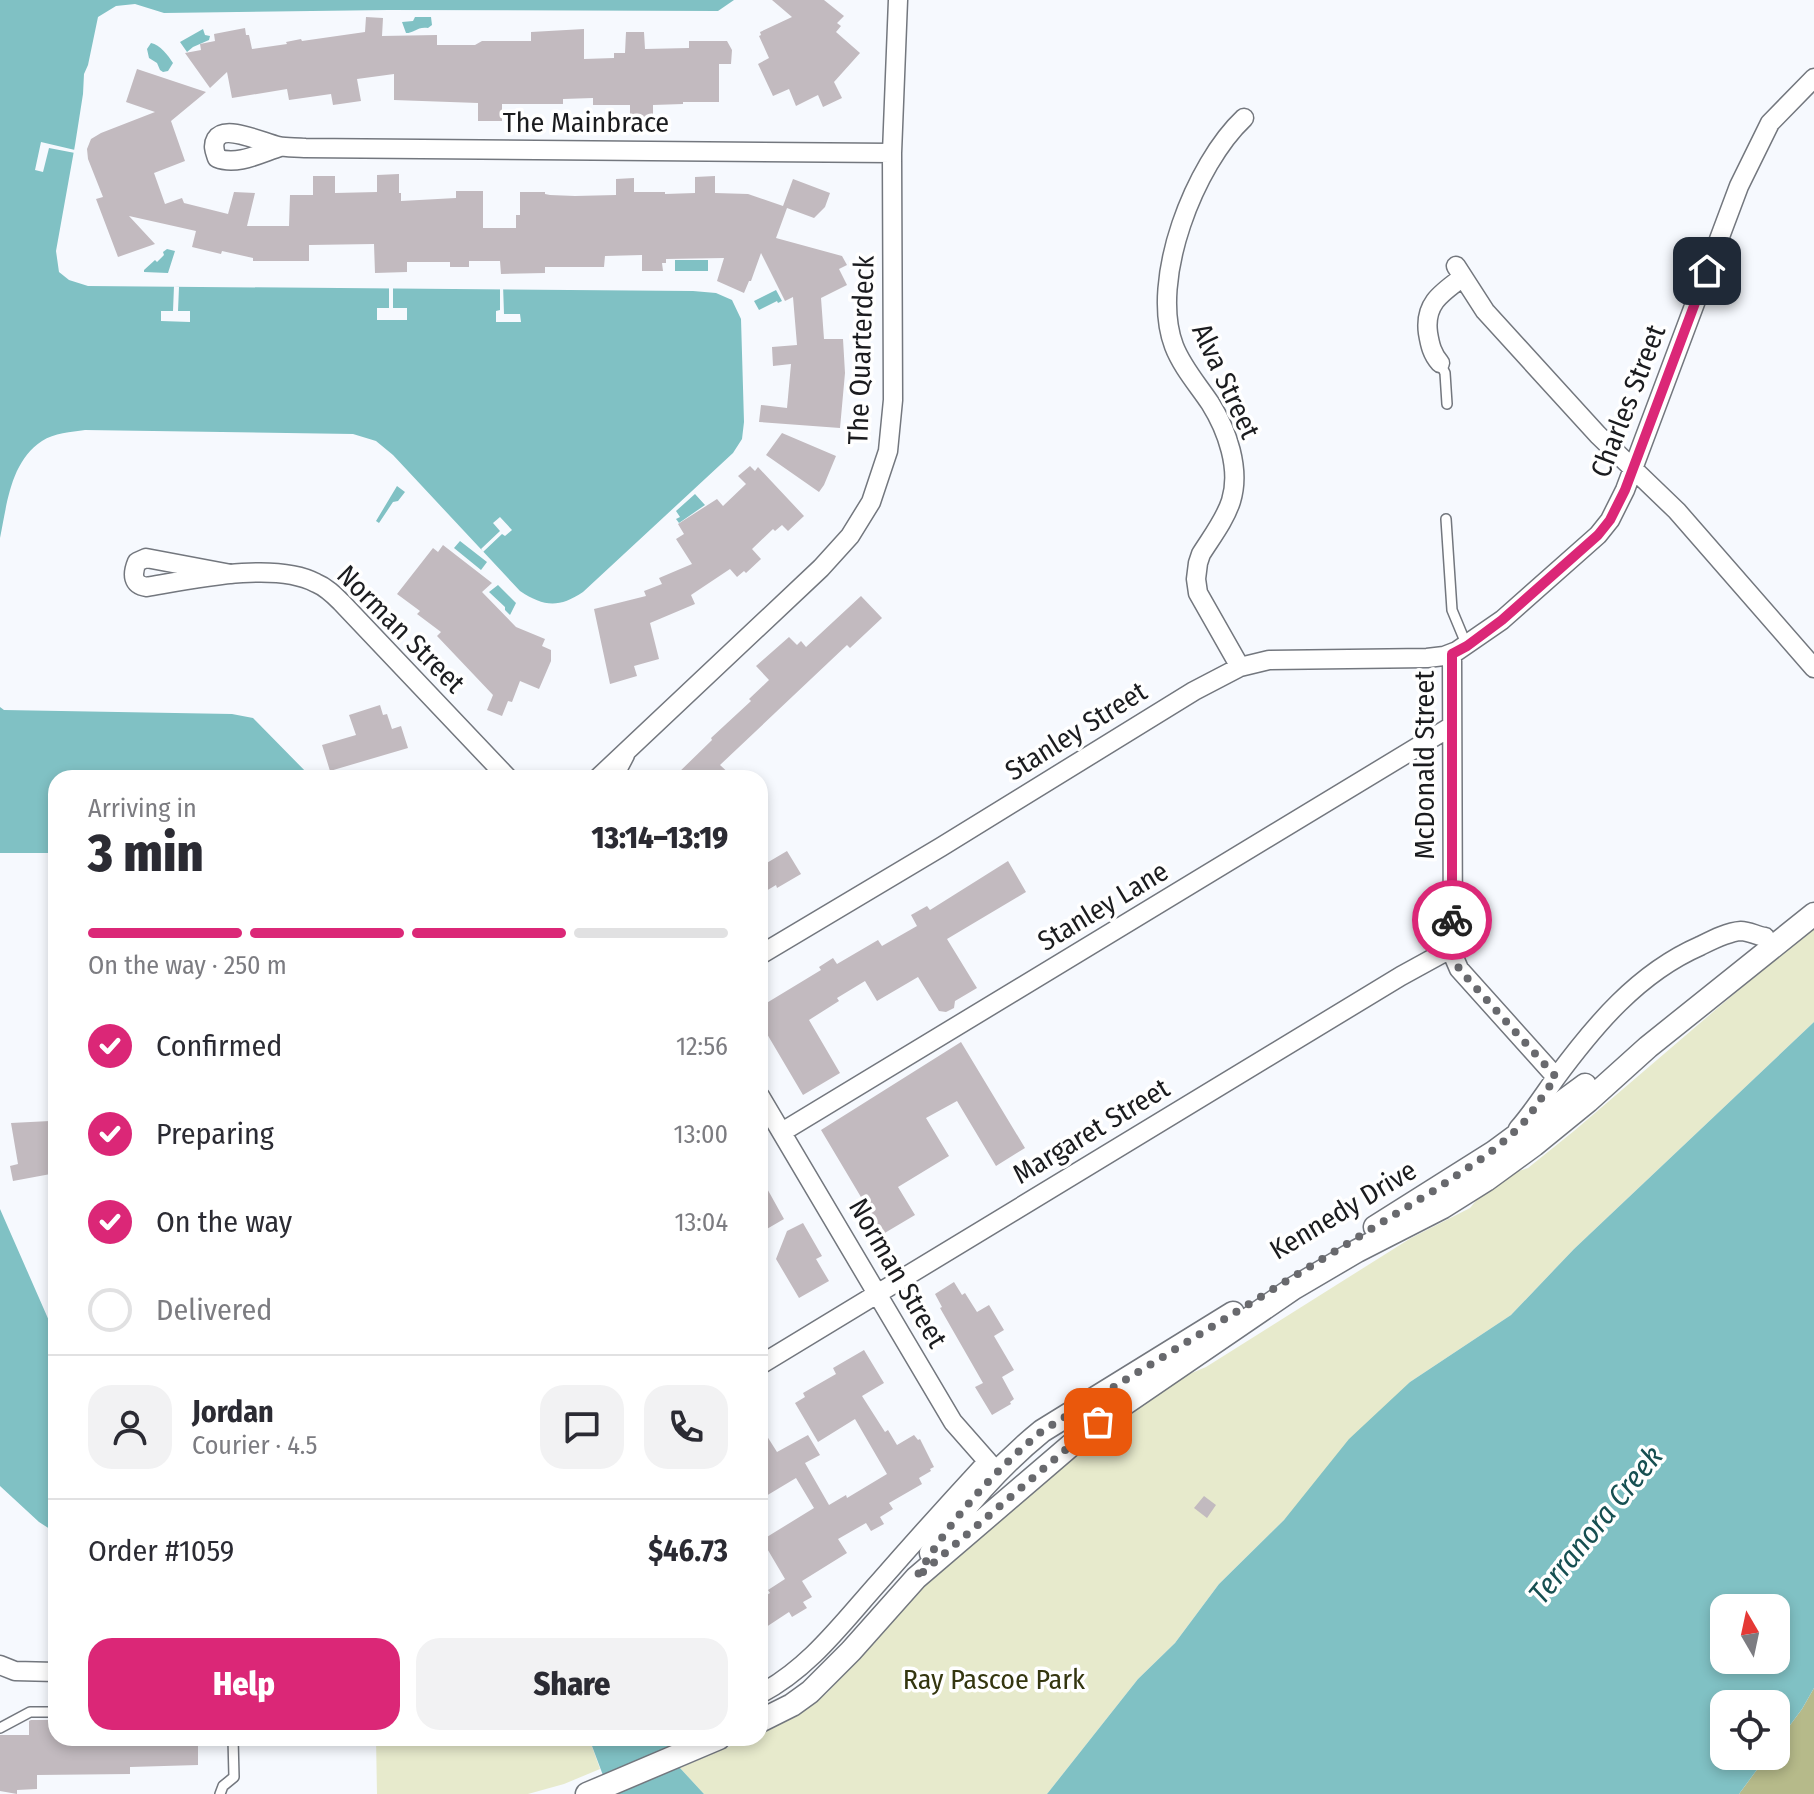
<!DOCTYPE html>
<html lang="en">
<head>
<meta charset="utf-8">
<style>
  :root { --surface:#fff; --page:#f2f2f3; --text:#2b2b33; --muted:#7c7c81; --line:#e1e1e2; --accent:#db2777 }
  body { margin:0; font-family:"Fira Sans Condensed",sans-serif; background:var(--page); color:var(--text); height:100vh; display:flex; flex-direction:column; font-size:30px; white-space:nowrap }
  * { box-sizing:border-box; margin:0 }
  p { font-size:26px; color:var(--muted) }
  .icon { flex:none; width:44px; height:44px; fill:none; stroke:currentColor; stroke-width:2; stroke-linecap:round; stroke-linejoin:round }
  .map { position:relative; flex:1; overflow:hidden }
  .sheet { position:absolute; left:48px; top:770px; width:720px; height:976px; display:flex; flex-direction:column; background:var(--surface); border-radius:24px; box-shadow:0 4px 12px #0003 }
  .sheet>* { flex:none }
  .needle { width:52px; rotate:351deg }
  .tools { position:absolute; left:1710px; top:1594px; display:grid; gap:16px }
  .tools a { display:grid; place-items:center; width:80px; height:80px; border-radius:16px; background:var(--surface); box-shadow:0 4px 12px #0003; font-size:40px }
  .pin { position:absolute; display:grid; place-items:center; width:68px; height:68px; color:#fff; margin:-34px; border-radius:16px; box-shadow:0 4px 12px #0006 }
  .courier { position:absolute; display:grid; place-items:center; width:80px; height:80px; margin:-40px; border:6px solid #db2777; border-radius:50%; background:#fff; color:#222; box-shadow:0 2px 10px #0007 }
  .summary em { font-style:normal; font-weight:800 }
  .summary div { display:flex; flex-direction:column-reverse }
  .summary { display:flex; align-items:center; justify-content:space-between; height:136px; padding:0 40px }
  h1 { font-size:52px; font-weight:800; line-height:60px }
  .bar { display:grid; grid-template-columns:repeat(4,1fr); gap:12px 8px; align-content:center; height:96px; padding:0 40px }
  .bar i { height:10px; border-radius:6px; background:var(--line) }
  .bar .current { background:var(--accent) }
  .bar p { grid-column:span 4 }
  .line { display:flex; align-items:center; gap:20px; padding:0 40px; border-top:2px solid var(--line) }
  .line div { flex:1 }
  .round { display:grid; place-items:center; flex:none; width:84px; height:84px; border-radius:24px; background:var(--page) }
  ol { padding:0 40px; list-style:none }
  li { display:flex; align-items:center; gap:24px; height:88px }
  li p { margin-inline-start:auto }
  li .icon { padding:8px; border-radius:50%; background:var(--accent); color:#fff; stroke-width:4 }
  li:last-child { color:var(--muted) }
  li i { width:44px; height:44px; border:4px solid var(--line); border-radius:50% }
  .button { display:flex; gap:16px; margin-top:auto; padding:16px 40px }
  .button a { flex:1; height:92px; border-radius:24px; background:var(--accent); color:#fff; font-size:32px; font-weight:800; line-height:92px; text-align:center }
  .button a+a { background:var(--page); color:var(--text) }
  .map>svg:first-child { display:block }
</style>
</head>
<body>
<div class="map">
<svg width="1814" height="1794" viewBox="0 0 1814 1794">
  <rect width="100%" height="100%" fill="#f6f9fe"/>
  <path fill="#e7eacc" d="M1814,929V1022L1574,1249L1511,1315L1410,1382L1284,1520L1219,1584L1175,1643L1138,1679L1047,1794H704L680,1768L749,1738H760V1733L780,1724L826,1694L965,1542L1136,1405L1187,1375L1206,1367L1411,1238L1470,1208L1483,1192L1509,1174L1528,1168L1574,1131L1762,970Z
    M376,1738H589L600,1769L564,1784L528,1794H377Z"/>
  <path fill="#b6ba8a" d="M1814,1688V1794H1739L1767,1756H1776V1744L1802,1709Z"/>
  <path fill="#80c1c4" fill-rule="evenodd" d="M0,0H734L718,11L388,10L164,13L135,4L116,6L98,17L88,65L84,74L83,94L75,145L56,251L59,272L69,280L88,286L693,291L716,293L732,300L741,319L744,422L742,439L733,453L583,592C559,608 544,607 520,591L393,455L376,441L353,434L85,430C71,432 54,433 42,441C10,462 7,505 0,538Z
    M415,17H431L432,25L428,28C418,26 414,33 406,33L402,22L413,21Z
    M203,29L205,35L210,36L209,40L193,47L187,52L180,42Z
    M151,43C160,45 168,55 173,63L168,71L163,72L160,70L157,63L149,58L147,49Z
    M167,249L175,251L168,273L144,272V270L155,260L157,262L164,255L163,252Z
    M675,260H708V271H675Z
    M776,290L782,301L778,303L777,301L759,310L754,301Z
    M397,486L405,492L398,501L393,502L379,523L376,521Z
    M695,494L705,505L679,523L676,519L680,517L676,511Z
    M460,541L487,562L481,570L454,548Z
    M498,585L516,603L510,615L505,610V607L489,592Z
    M0,707L4,710L232,714L253,718L312,778H56V853H0Z
    M1814,1022V1688L1802,1709L1776,1744V1704H1724V1756H1767L1739,1794H1047L1138,1679L1175,1643L1219,1584L1284,1520L1349,1439L1410,1382L1511,1315L1574,1249ZM1724,1608H1776V1660H1724Z
    M0,1209L50,1323L56,1329V1533L39,1522L0,1486Z
    M589,1738H667L680,1768L704,1794H610Z"/>
  <path fill="#f6f9fe" d="M41,142L75,150V153L49,148L43,172L35,170Z
    M389,284H393V308H407V320H377V308H389Z
    M500,285H503L504,314H520L521,322H496V311L500,310Z
    M174,286L179,287L178,311H190V322L161,321V311H173Z
    M500,517L512,530L505,536L502,534L483,552L481,549L500,531L493,523Z"/>
  <path fill="#c2babf" d="M772,0H824L844,16L837,23L841,26L836,32L860,53L834,82L842,98L823,107L818,95L796,106L789,89L773,96L758,64L769,58L759,36L761,35L760,32L792,17Z
    M366,17L383,18L382,36L437,35V45H475L482,41H531V32L584,29V59L614,58V53H625L626,32H644L645,49L689,48V41H727L732,50L731,64H719V102H683V104L653,105V121H630V105H593V98L563,99V104H502V121H478V103L394,100V74L357,79L361,101L333,105L331,94L289,100L287,89L232,98L227,72L210,88L185,53L201,50L200,44L215,41L214,34L245,28L246,35H249L252,49L287,44L286,42L301,39L302,41L365,32Z
    M137,69L206,92L171,121L185,161L154,173L165,204L182,198L184,203L228,214L234,192L255,193L247,226H289L290,195H313V176H335V193L377,192V175L399,174V193H401V201L456,198V191H483V228H516V215H520V192H545V194L550,195L575,196L616,195V179L634,178V192H665V194L695,193V177L715,176V193L748,194L783,206L793,179L830,193L825,207L814,218L787,208L776,238L842,256L847,265L839,269L847,285L821,298L824,339H843L845,373L840,428L759,422L761,405L787,408L791,364L773,366L772,347L797,345L793,297L785,301L761,253L751,281H749L744,293L717,281L724,258L666,259V263H662L663,271H642V255L605,256L604,267H545V273L501,274L500,261H469V267H450V262H407V272L375,273L374,244L309,245V261H253V258L222,251L221,254L192,247L196,231L129,216L155,244L118,257L96,199L103,197L88,159L87,149L91,139L101,133L155,112L126,102Z
    M782,433L836,456L824,485L819,492L766,455Z
    M750,466L755,471L758,467L804,516L788,531L782,525L775,531L773,529L752,549L761,559L746,573L744,571L737,577L730,569L691,595L695,604L650,623L659,659L634,666L637,676L610,684L594,609L646,596L644,591L662,584L659,578L692,564L676,539L684,534L678,524L717,499L723,506L746,484L738,476Z
    M443,545L492,583L482,592L516,627L545,639L542,646L551,650V661L539,689L520,681L512,702L508,701L502,716L487,710L493,695L437,636L441,632L417,614L420,611L397,594L433,548L438,552Z
    M861,596L882,618L850,648L847,645L720,765L734,778H673L712,740L711,738L751,701L749,699L769,680L756,666L789,637L797,645L801,641L806,647Z
    M380,705L383,715L387,714L392,729L401,726L408,748L330,771L322,745L356,735L349,715Z
    M787,851L801,874L777,888L776,885L766,891L760,880V867Z
    M1008,861L1026,892L947,939L977,988L955,1001L954,1008L946,1012L939,1011L918,977L877,1001L865,981L837,998L839,1001L809,1020L840,1073L803,1095L760,1022V1007L821,970L819,967L833,958L837,964L878,940L882,946L917,926L911,915L927,906L930,910Z
    M961,1042L1025,1148L996,1166L957,1101L926,1118L949,1156L898,1187L915,1215L883,1234L821,1130Z
    M50,1121V1128L56,1127V1173L13,1181L10,1166L18,1164L11,1123Z
    M760,1176L784,1219L760,1233Z
    M803,1223L822,1256L816,1259L829,1281L799,1298L776,1259L787,1231Z
    M954,1282L962,1295L965,1293L977,1312L989,1305L1004,1330L994,1336L1014,1370L1002,1377L1014,1399L1010,1402L1011,1404L992,1415L975,1387L983,1383L940,1308L942,1307L935,1294Z
    M864,1350L884,1383L862,1396L885,1432L888,1430L897,1445L914,1435L918,1440L920,1439L934,1467L930,1469L931,1471L919,1478L922,1484L889,1503L893,1509L880,1517L884,1524L871,1531L866,1523L838,1539L847,1553L802,1581L812,1597L803,1602L807,1608L792,1617L789,1612L760,1631V1599L770,1593L768,1590L785,1579L762,1540L814,1508L796,1478L766,1496L760,1486V1425L777,1452L808,1435L820,1455L805,1463L829,1505L846,1495L847,1498L887,1474L855,1419L818,1442L795,1403L805,1397L803,1393L836,1374L833,1368Z
    M1204,1496L1216,1505L1207,1518L1194,1508Z
    M31,1720H56V1738H198V1765L130,1767V1774L37,1775V1789L17,1790V1794L0,1791V1735H29V1721Z"/>
  <g fill="none" stroke-linecap="round" stroke-linejoin="round">
    <defs>
      <path id="service" d="M1440,363L1445,373L1447,404
        M1446,519L1452,610L1467,646
        M618,778L629,757
        M0,1728L30,1712H56
        M220,1794L223,1786L234,1777L233,1738"/>
      <path id="minor" d="M280,147C261,153 237,166 217,158C215,152 212,146 216,139C225,124 264,143 278,146C287,148 296,147 305,148L892,153
        M1456,266L1485,311L1598,435L1677,511L1814,668
        M1440,363C1432,354 1430,345 1428,333C1424,304 1441,293 1463,277
        M231,574L146,558L137,562C132,574 132,585 147,587C193,579 275,561 316,583C326,587 334,595 341,602L508,778
        M1452,654L1453,955L1459,969L1556,1077
        M1240,667L1198,593L1196,579L1198,563L1201,554C1211,538 1225,520 1231,501C1241,469 1227,430 1210,403C1198,385 1182,367 1174,346C1149,280 1195,164 1244,118
        M598,778L821,568L850,536L871,502L888,451L893,400L892,153L898,0
        M760,955L941,847L1194,691L1240,667L1269,660L1427,658L1444,656L1457,651L1502,620L1598,535L1610,520L1625,490L1739,186L1770,123L1814,78
        M760,1096L953,1422L997,1472
        M1518,1129C1532,1113 1543,1096 1555,1079C1594,1026 1638,973 1700,946C1712,940 1727,932 1741,931C1749,931 1757,936 1765,937
        M782,1132L1452,726
        M760,1365L1401,976L1452,948
        M0,1665L15,1671L56,1672
        M760,1694C810,1668 843,1622 880,1581C915,1541 951,1501 987,1462"/>
      <path id="tertiary" d="M1375,1227L1494,1152L1585,1085
        M931,1553C963,1507 999,1466 1042,1431L1233,1313
        M760,1721L792,1705L810,1692L851,1651L916,1578L1098,1422L1294,1288L1357,1251L1443,1207L1486,1180L1534,1145L1588,1101L1648,1047L1814,914
        M587,1794L719,1738"/>
    </defs>
    <use href="#service" stroke="#73777e" stroke-width="12"/>
    <use href="#minor" stroke="#73777e" stroke-width="21"/>
    <use href="#tertiary" stroke="#73777e" stroke-width="25"/>
    <use href="#service" stroke="#fff" stroke-width="9"/>
    <use href="#minor" stroke="#fff" stroke-width="18"/>
    <use href="#tertiary" stroke="#fff" stroke-width="22"/>
  </g>
  <g fill="none" stroke-linecap="round" stroke-linejoin="round">
    <path stroke="#68696d" stroke-width="8" stroke-dasharray="0 14.4" d="M1098,1422L916,1578C949,1521 992,1473 1042,1431L1438,1188L1487,1155L1510,1136L1527,1119L1556,1077L1459,969L1452,948V920"/>
    <path stroke="#db2777" stroke-width="10" d="M1452,920V654L1467,646L1502,620L1598,535L1610,520L1625,490L1707,271"/>
  </g>
  <g text-anchor="middle" dominant-baseline="central" stroke-width="7" stroke-linejoin="round" paint-order="stroke">
    <g font-size="28" fill="#1b1c1f" stroke="#fff">
      <text x="586" y="122">The Mainbrace</text>
      <text transform="translate(861 350) rotate(-88)">The Quarterdeck</text>
      <text transform="translate(1226 381) rotate(65)">Alva Street</text>
      <text transform="translate(1628 401) rotate(-69)">Charles Street</text>
      <text transform="translate(401 629) rotate(45)">Norman Street</text>
      <text transform="translate(1076 731) rotate(-32)">Stanley Street</text>
      <text transform="translate(1424 765) rotate(-90)">McDonald Street</text>
      <text transform="translate(1103 906) rotate(-31)">Stanley Lane</text>
      <text transform="translate(1091 1131) rotate(-31)">Margaret Street</text>
      <text transform="translate(1343 1210) rotate(-31)">Kennedy Drive</text>
      <text transform="translate(898 1273) rotate(60)">Norman Street</text>
    </g>
    <g font-size="28" fill="#34360f" stroke="#fff">
      <text x="994" y="1679">Ray Pascoe Park</text>
    </g>
    <g font-size="30" font-style="italic" fill="#164f51" stroke="#fff">
      <text transform="translate(1596 1525) rotate(-51)">Terranora Creek</text>
    </g>
  </g>
</svg>
<div class="tools">
<a><svg class="needle" viewBox="-14 -14 28 28"><path d="M0-13l5 13h-10z" fill="#e53935"/><path d="M0 13l5-13h-10z" fill="#7c7c81"/></svg></a>
<a><svg class="icon" aria-label="locate" viewBox="0 0 24 24"><circle cx="12" cy="12" r="6"/><path d="M12 2v4M12 18v4M2 12h4M18 12h4"/></svg></a>
</div>
<div class="pin" style="left:1098px;top:1422px;background:#ea580c"><svg class="icon" aria-label="bag" viewBox="0 0 24 24"><path d="M5 8h14l-1 12H6zM9 8a3 3 0 0 1 6 0"/></svg></div>
<div class="pin" style="left:1707px;top:271px;background:#1f2937"><svg class="icon" aria-label="home" viewBox="0 0 24 24"><path d="M3 11l9-7 9 7M6 9v11h12V9"/></svg></div>
<div class="courier" style="left:1452px;top:920px"><svg class="icon" aria-label="bike" viewBox="0 0 24 24"><circle cx="6" cy="16" r="4"/><circle cx="18" cy="16" r="4"/><path d="M6 16l4-8h5l3 8M10 8l3 8H6M13 5h3"/></svg></div>
<section class="sheet">
<div class="summary"><div><h1>3 min</h1><p>Arriving in</p></div><em>13:14–13:19</em></div>
<div class="bar"><i class="current"></i><i class="current"></i><i class="current"></i><i></i><p>On the way · 250 m</p></div>
<ol>
<li><svg class="icon" aria-label="check" viewBox="0 0 24 24"><path d="M5 12l5 5 9-10"/></svg>Confirmed<p>12:56</p></li>
<li><svg class="icon" aria-label="check" viewBox="0 0 24 24"><path d="M5 12l5 5 9-10"/></svg>Preparing<p>13:00</p></li>
<li><svg class="icon" aria-label="check" viewBox="0 0 24 24"><path d="M5 12l5 5 9-10"/></svg>On the way<p>13:04</p></li>
<li><i></i>Delivered</li>
</ol>
<div class="line" style="height:144px"><a class="round"><svg class="icon" aria-label="person" viewBox="0 0 24 24"><circle cx="12" cy="8" r="4"/><path d="M4 21q1-7 8-7t8 7"/></svg></a><div><b>Jordan</b><p>Courier · 4.5</p></div><a class="round"><svg class="icon" aria-label="chat" viewBox="0 0 24 24"><path d="M4 5h16v11H9l-5 4z"/></svg></a><a class="round"><svg class="icon" aria-label="phone" viewBox="0 0 24 24"><path d="M5 4h4l2 5-3 2q2 4 5 5l2-3 5 2v4C11 20 4 13 5 4z"/></svg></a></div>
<div class="line" style="height:104px"><div>Order #1059</div><b>$46.73</b></div>
<div class="button"><a>Help</a><a>Share</a></div>
</section>
</div>
</body>
</html>
